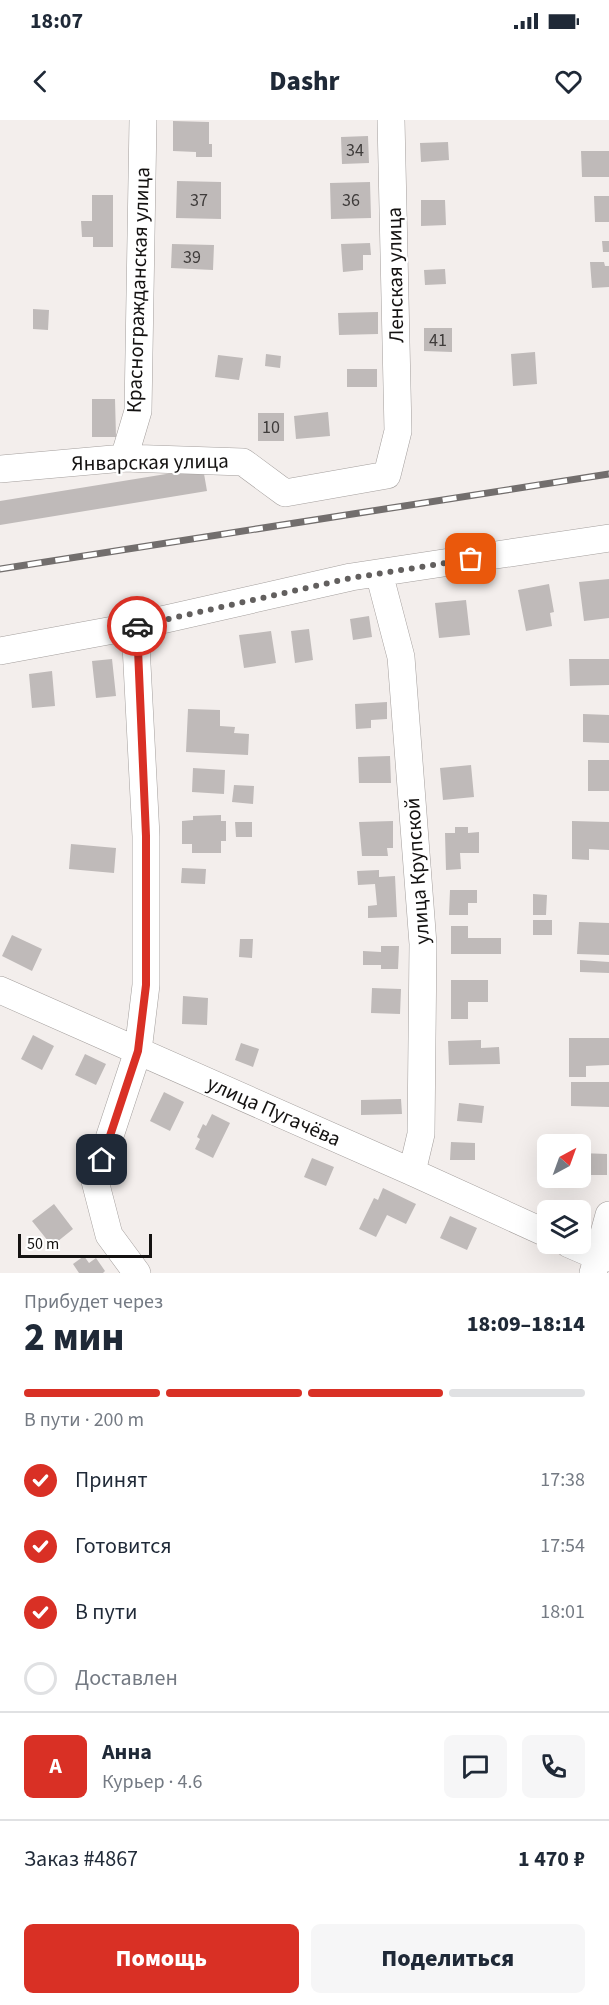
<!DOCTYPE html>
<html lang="ru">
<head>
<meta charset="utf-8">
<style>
  :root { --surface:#fff; --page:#f6f6f7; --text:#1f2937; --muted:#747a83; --line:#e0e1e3; --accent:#d93025 }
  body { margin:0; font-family:"Source Sans 3",sans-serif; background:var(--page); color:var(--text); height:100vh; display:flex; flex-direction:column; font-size:22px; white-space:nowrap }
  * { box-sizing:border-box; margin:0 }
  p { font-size:20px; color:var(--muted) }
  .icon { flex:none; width:33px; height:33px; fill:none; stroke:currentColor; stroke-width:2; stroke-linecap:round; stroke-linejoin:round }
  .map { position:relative; height:1153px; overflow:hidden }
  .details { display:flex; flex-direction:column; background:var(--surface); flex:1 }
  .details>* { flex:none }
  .needle { width:39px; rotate:41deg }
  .fabs { position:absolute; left:537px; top:1014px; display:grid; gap:12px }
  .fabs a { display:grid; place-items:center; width:54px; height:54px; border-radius:9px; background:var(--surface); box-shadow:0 6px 24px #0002; font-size:30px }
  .scale { position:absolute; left:18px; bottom:15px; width:134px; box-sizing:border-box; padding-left:6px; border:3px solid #141211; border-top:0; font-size:16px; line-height:21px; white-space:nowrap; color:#141211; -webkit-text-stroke:4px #fff; paint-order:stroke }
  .pin { position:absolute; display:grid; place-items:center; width:51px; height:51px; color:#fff; margin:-26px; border-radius:12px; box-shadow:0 3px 9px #0006 }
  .courier { position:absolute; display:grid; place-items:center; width:60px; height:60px; margin:-30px; border:4px solid #d93025; border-radius:50%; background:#fff; color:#222; box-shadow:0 2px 8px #0007 }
  .overview em { font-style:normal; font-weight:800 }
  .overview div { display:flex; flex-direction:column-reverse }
  .overview { display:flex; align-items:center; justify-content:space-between; height:102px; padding:0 24px }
  h1 { font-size:39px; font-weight:800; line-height:45px }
  .bar { display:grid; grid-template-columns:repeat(4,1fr); gap:9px 6px; align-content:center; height:72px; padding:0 24px }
  .bar i { height:8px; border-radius:4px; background:var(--line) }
  .bar .active { background:var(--accent) }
  .bar p { grid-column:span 4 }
  .line { display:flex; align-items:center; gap:15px; padding:0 24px; border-top:2px solid var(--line) }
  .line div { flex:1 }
  .round { display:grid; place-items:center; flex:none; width:63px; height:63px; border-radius:9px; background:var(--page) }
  ol { padding:0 24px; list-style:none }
  li { display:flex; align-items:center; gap:18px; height:66px }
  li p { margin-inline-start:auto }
  li .icon { padding:6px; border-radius:50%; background:var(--accent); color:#fff; stroke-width:4 }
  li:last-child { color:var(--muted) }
  li i { width:33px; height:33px; border:3px solid var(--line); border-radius:50% }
  .cta { display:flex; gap:12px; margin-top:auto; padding:12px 24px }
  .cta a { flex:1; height:69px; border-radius:9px; background:var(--accent); color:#fff; font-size:24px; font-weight:800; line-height:69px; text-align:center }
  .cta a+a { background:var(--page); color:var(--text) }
  .status { display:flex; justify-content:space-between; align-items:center; height:42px; padding:0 30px; background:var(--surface); direction:ltr }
  .status svg { height:16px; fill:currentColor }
  header { display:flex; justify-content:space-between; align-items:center; height:78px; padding:0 24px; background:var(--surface); font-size:27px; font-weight:800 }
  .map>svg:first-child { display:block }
</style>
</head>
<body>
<div class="status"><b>18:07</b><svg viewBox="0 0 49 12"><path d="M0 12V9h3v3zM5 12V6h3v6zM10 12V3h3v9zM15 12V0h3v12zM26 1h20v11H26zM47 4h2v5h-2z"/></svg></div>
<header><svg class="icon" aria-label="back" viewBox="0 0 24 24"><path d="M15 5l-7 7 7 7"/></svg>Dashr<svg class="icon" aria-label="heart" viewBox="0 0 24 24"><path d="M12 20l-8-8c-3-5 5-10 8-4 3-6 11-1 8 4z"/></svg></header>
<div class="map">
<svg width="609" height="1153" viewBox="0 0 609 1153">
  <rect width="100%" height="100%" fill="#f3eeec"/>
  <path fill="#bfbab9" d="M173,1L209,2V24H212V37H196V32L173,31Z
    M368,16L369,43L342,44L341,17Z
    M448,22L449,40L421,42L420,23Z
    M581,31H609V57H582Z
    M177,61L221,62V99L176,98Z
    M370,62L371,98L331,99L330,63Z
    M92,75H113V127H93V117H82L81,101H92Z
    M594,76H609V102H595Z
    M421,80H445L446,105L421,106Z
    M602,121H609V132H603Z
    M370,123L371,135H363V150L343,152L341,124Z
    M172,124L214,125L213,150L171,148Z
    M590,142H604L605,146H609V167L592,168Z
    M445,149L446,164L425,165L424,150Z
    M33,189L49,190L48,210L33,209Z
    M378,192V214L339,215L338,193Z
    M424,208H452V232L424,231Z
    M535,232L537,264L513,266L511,234Z
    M266,234L281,236L280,248L265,246Z
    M218,235L243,238L239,260L215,257Z
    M347,249H377V267H347Z
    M92,279H115L116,317H92Z
    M328,292L330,316L296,319L294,296Z
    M258,293H284V321H258Z
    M203,348L207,371L0,405V381Z
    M609,459V498L584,501L579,462Z
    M549,464L554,492L550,493L552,506L526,511L518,470Z
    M466,480L470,515L439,518L435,483Z
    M369,496L372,517L353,520L350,499Z
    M309,509L313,540L295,543L291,511Z
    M271,511L276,543L244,548L239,515Z
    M112,539L116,576L96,578L92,541Z
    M569,539H609V565L570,566Z
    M52,551L55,586L32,588L29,554Z
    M387,582V599L371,600V608L356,609L355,584Z
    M188,589L220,590V606L235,607L234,613L249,614L248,635L186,632Z
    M583,594L609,595V623L583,622Z
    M390,636L391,663H359L358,637Z
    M588,640H609V671H588Z
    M471,645L474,677L443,680L440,648Z
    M193,648L225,650L224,674L192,672Z
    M234,665L254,666L253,684L232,682Z
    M221,695V701H226V721H221V733H192V724H182V701L193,700V696Z
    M393,701V728H387L388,736H362L359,702Z
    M572,701L609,702V730L589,729V740L572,739Z
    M235,702H252V717H236Z
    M455,707H468V713L479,712V733H460L461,749L446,750L445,713H455Z
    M71,724L116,728L114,753L69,749Z
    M182,748L206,749L205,764L181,763Z
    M379,750V757L395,756L397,797L368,798V786L377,785L375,764L358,765L357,751Z
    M450,770H477V783H468V795H449Z
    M533,774L547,775L546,795H533Z
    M533,800H552V815H533Z
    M579,802L609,803V835L577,834Z
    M451,806H468V818H501V834H451Z
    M12,815L42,829L32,851L2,836Z
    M240,819H253L252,838L239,837Z
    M381,826H399L398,849H381V845H363V831L381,832Z
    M580,840L609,842V853L580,852Z
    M451,860H488V882H468V899H451Z
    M372,868L401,869L400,894L371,893Z
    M183,876L208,878L207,905L182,904Z
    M33,915L54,926L42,950L21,939Z
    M569,918H609V945L586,946V957H569Z
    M481,920V928L499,927L500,944L449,945L448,921Z
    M241,923L259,929L253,947L235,940Z
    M85,934L106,944L96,965L75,955Z
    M571,962H609V987L571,986Z
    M164,972L184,982L170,1011L150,1001Z
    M401,979L402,994L361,995V980Z
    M459,983L484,986L482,1003L457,1001Z
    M212,994L230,1003L213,1038L195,1029L200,1019L197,1017L203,1004L206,1006Z
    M451,1022L475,1023V1040H450Z
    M580,1033L607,1034V1055H580Z
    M312,1038L334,1047L326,1066L304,1057Z
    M383,1068L416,1084L406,1104L387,1095L376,1117L359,1109L374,1078L378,1080Z
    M54,1084L73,1109L52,1126L32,1101Z
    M450,1096L477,1108L467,1130L440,1118Z
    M84,1136L89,1143L96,1138L105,1151L103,1153H79L73,1144Z"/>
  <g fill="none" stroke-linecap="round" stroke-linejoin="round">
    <defs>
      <path id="minor" d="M124,338L138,291L143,0
        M0,349L124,338L243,342L285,373L387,355L398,311L391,0
        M379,453L401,537L423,824L421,1014L412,1052
        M135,506L146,716V865L138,931L95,1061L109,1115L137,1153
        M0,531L135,506L351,457L609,418
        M0,870L412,1052L548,1114
        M569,1124L599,1137L609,1138
        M593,1153L609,1095"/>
    </defs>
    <use href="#minor" stroke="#a49f9d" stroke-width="28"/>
    <use href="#minor" stroke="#fff" stroke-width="27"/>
    <defs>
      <path id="rail" d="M0,449L609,354"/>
    </defs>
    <use href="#rail" stroke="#726e6d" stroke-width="7"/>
    <use href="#rail" stroke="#fff" stroke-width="4.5" stroke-dasharray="14" stroke-linecap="butt"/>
  </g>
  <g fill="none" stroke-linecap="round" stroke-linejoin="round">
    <path stroke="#625f5e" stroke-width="6" stroke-dasharray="0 10.8" d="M137,506L351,458L471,439"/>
    <path stroke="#d93025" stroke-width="8" d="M102,1040L138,931L146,865V716L137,506"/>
  </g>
  <g text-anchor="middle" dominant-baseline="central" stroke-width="4.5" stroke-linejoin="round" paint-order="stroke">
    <g font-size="18" fill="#3f3c3b">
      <text x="355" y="30">34</text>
      <text x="199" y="80">37</text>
      <text x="351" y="80">36</text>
      <text x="192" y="137">39</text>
      <text x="438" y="220">41</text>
      <text x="271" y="307">10</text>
    </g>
    <g font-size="21" fill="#141211" stroke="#fff">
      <text transform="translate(395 155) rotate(-91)">Ленская улица</text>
      <text transform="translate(138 170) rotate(-88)">Красногражданская улица</text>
      <text transform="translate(150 342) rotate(-1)">Январская улица</text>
      <text transform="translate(417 751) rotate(-94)">улица Крупской</text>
      <text transform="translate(274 991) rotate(24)">улица Пугачёва</text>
    </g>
  </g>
</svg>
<div class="fabs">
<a><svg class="needle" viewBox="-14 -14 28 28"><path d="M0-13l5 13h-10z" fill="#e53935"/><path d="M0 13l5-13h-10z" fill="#747a83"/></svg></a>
<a><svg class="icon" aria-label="layers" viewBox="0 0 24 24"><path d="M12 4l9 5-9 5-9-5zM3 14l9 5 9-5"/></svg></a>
</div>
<div class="scale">50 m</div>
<div class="pin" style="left:471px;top:439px;background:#ea580c"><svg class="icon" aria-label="bag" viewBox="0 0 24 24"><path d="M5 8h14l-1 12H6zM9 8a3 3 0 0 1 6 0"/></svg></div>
<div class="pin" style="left:102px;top:1040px;background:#1f2937"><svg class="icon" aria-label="home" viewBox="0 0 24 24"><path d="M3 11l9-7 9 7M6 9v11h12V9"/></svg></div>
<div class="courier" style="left:137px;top:506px"><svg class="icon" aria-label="car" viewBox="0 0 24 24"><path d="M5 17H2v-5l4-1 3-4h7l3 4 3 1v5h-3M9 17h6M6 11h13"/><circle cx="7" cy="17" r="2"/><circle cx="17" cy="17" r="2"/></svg></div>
</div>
<section class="details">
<div class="overview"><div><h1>2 мин</h1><p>Прибудет через</p></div><em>18:09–18:14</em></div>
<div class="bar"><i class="active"></i><i class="active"></i><i class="active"></i><i></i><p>В пути · 200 m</p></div>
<ol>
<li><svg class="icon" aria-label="check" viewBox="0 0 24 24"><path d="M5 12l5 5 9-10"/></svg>Принят<p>17:38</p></li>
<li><svg class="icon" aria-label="check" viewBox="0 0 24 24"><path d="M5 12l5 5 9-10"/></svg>Готовится<p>17:54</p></li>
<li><svg class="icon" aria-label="check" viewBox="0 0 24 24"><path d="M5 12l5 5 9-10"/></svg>В пути<p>18:01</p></li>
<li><i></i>Доставлен</li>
</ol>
<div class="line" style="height:108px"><b class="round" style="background:var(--accent);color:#fff">А</b><div><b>Анна</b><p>Курьер · 4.6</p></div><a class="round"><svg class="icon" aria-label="chat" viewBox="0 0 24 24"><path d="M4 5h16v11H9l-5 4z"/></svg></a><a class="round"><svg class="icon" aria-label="phone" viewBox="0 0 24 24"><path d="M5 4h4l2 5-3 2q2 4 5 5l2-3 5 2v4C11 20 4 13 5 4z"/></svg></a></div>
<div class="line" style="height:78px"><div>Заказ #4867</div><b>1 470 ₽</b></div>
<div class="cta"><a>Помощь</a><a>Поделиться</a></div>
</section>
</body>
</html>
